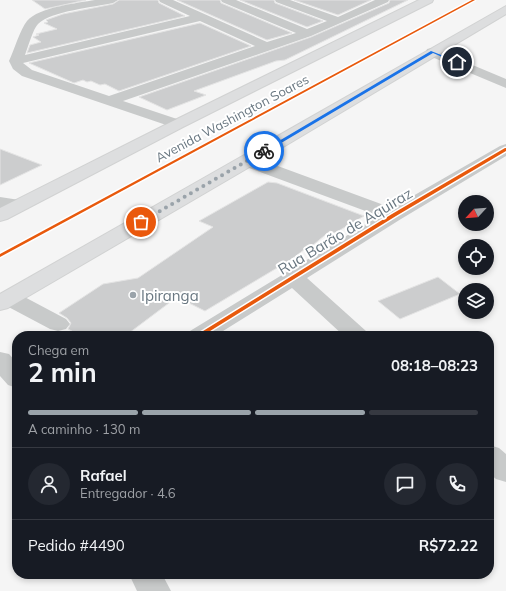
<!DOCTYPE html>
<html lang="pt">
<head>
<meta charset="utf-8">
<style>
  :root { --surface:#171b24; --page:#242831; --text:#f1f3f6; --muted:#9ea1a6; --line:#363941; --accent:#9aa3aa }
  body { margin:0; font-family:Mulish,sans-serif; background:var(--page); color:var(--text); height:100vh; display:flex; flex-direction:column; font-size:15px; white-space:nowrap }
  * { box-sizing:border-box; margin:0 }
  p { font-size:13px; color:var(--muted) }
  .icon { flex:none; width:22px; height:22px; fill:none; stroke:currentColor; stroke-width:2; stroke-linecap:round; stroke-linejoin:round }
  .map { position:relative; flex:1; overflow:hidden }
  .sheet { position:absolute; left:12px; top:331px; width:482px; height:248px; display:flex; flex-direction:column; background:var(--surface); border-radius:16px; box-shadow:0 2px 6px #0003 }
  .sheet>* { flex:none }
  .needle { width:26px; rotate:244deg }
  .controls { position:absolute; left:458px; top:195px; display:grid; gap:8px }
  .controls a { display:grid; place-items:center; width:36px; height:36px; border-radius:50%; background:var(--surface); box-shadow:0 2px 6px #0003; font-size:20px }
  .pin { position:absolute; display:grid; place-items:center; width:34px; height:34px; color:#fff; margin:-17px; border:2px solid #fff; border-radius:50%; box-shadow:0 1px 4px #0007 }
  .courier { position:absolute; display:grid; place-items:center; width:40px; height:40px; margin:-20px; border:3px solid #1a73e8; border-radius:50%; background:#fff; color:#222; box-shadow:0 1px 5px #0007 }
  .head em { font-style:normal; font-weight:700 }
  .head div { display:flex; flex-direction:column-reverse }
  .head { display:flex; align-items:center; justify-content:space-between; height:68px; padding:0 16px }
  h1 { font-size:26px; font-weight:700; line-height:30px }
  .bar { display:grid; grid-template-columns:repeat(4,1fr); gap:6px 4px; align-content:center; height:48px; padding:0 16px }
  .bar i { height:5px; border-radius:3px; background:var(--line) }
  .bar .active { background:var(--accent) }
  .bar p { grid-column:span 4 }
  .line { display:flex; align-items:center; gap:10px; padding:0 16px; border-top:1px solid var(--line) }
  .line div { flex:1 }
  .round { display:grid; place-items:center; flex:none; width:42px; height:42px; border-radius:21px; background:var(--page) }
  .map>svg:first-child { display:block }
</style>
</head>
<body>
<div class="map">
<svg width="506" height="591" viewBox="0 0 506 591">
  <rect width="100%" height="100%" fill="#f5f5f5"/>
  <path fill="#cccdce" stroke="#e4e4e4" d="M32,0H86L45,9Z
    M119,0H158L159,3L185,16L27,53L30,45L41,42L33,37L39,35L36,34L57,29L44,23L48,22L46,20L63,14L113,4Z
    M177,0H220L221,3L292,33L267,40Z
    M240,0H274L275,3L323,21L307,27Z
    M294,0H371L338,15Z
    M390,0H408L285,60L276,61L194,91L206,95L167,110L139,97L311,37L389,3Z
    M200,23L251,46L119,91L105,84L100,85L91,81L87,82L83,80L74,83L29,63Z
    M0,149L42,165L0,185Z
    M268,182L277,183L364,216L335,233L330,231L307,250L305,249L292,259L205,311L177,297L125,336H81L68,329L71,323L67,318L59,313L103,284L138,278L213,227L199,221Z
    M438,277L460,294L400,319L378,301Z"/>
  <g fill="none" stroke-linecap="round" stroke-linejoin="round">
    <defs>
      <path id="highway" d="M419,0H433L432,2L183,127L7,219L0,221V208L173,121Z
        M506,6V14L253,165L8,308L0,310V294Z"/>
    </defs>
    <use href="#highway" stroke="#d1d2d2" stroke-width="2"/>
    <path fill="#c8caca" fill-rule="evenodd" d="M95,0H118L113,3C95,7 51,11 38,24C33,29 28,47 25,55L190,16L160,2L159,0H173L267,42L296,33L222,2L221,0H236L307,29L327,21L276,2L275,0H290L338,17L375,0H389L388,2L311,36L123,101L183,121L186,124L183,127L178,129L22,76L13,69L9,61C14,50 20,30 27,21C39,7 78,3 95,0ZM200,21L255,46L109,96L32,70L23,63Z
      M432,48L506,79V88L427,55L426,52L427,49Z
      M506,144V156L401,219L307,278L366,331L370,336H344L292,288L215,336H186L190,331L379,216L241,165L239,161L241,157L247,156L253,157L392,208L500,146Z
      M0,197L26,201L28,205L26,209L19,211L0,209Z
      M9,291L17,293L66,319L70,324L66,329L58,331L50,329L1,303L0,295Z
      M0,352L9,354L17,363V388L8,385L0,376Z
      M489,445L499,448L506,454V482L496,479L489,473Z
      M129,574H162L171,591H137Z"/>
    <use href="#highway" fill="#dddedf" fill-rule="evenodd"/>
    <defs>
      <path id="cycleway" d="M472,0H475L0,257V254Z
        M505,148H506V151L396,216L202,336H195L392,214Z"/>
    </defs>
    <use href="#cycleway" stroke="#fff" stroke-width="3"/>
    <use href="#cycleway" fill="#e8590c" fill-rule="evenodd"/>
  </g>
  <path fill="#1a73e8" d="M431,51L459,62L456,63L433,53L266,152L262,151Z"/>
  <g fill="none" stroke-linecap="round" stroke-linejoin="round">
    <path stroke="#9aa3aa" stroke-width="4" stroke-dasharray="0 7.2" d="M141,222L264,151"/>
  </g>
  <circle fill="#9aa3aa" stroke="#fff" stroke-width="1.5" cx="133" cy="295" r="4"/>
  <g text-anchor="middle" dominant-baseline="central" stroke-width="4" stroke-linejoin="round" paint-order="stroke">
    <g font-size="13" fill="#697781" stroke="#fff">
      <text transform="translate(232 118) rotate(-28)">Avenida Washington Soares</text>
    </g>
    <g font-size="15" fill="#697781" stroke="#fff">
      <text transform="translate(345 231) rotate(-31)">Rua Barão de Aquiraz</text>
    </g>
    <g font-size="15" fill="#697781" stroke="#fff" text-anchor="start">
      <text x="141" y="295">Ipiranga</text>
    </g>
  </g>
</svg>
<div class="controls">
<a><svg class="needle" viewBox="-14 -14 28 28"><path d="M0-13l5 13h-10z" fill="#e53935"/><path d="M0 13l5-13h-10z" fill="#9ea1a6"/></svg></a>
<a><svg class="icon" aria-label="locate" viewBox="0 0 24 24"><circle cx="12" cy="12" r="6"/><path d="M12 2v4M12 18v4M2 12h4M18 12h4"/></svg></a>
<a><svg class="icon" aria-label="layers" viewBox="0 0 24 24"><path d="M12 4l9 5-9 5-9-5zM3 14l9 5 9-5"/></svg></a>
</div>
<div class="pin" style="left:141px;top:222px;background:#ea580c"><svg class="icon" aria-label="bag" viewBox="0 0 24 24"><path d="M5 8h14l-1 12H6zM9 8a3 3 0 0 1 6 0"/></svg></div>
<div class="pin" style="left:457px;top:62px;background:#1f2937"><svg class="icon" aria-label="home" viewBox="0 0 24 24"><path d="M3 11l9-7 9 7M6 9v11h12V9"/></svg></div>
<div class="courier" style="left:264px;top:151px"><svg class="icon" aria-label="bike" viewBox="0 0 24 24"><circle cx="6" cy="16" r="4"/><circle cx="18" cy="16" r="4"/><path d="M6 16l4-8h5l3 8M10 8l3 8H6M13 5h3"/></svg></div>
<section class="sheet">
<div class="head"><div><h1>2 min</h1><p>Chega em</p></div><em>08:18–08:23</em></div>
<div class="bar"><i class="active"></i><i class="active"></i><i class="active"></i><i></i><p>A caminho · 130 m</p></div>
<div class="line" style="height:72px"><a class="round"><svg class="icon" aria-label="person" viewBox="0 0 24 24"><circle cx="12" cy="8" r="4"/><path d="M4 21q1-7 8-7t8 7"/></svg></a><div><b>Rafael</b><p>Entregador · 4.6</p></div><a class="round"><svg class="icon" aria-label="chat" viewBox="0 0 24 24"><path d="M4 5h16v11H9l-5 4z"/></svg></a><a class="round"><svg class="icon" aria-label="phone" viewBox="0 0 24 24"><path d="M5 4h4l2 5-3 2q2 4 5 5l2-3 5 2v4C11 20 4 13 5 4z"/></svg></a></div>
<div class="line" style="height:52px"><div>Pedido #4490</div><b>R$72.22</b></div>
</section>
</div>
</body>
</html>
